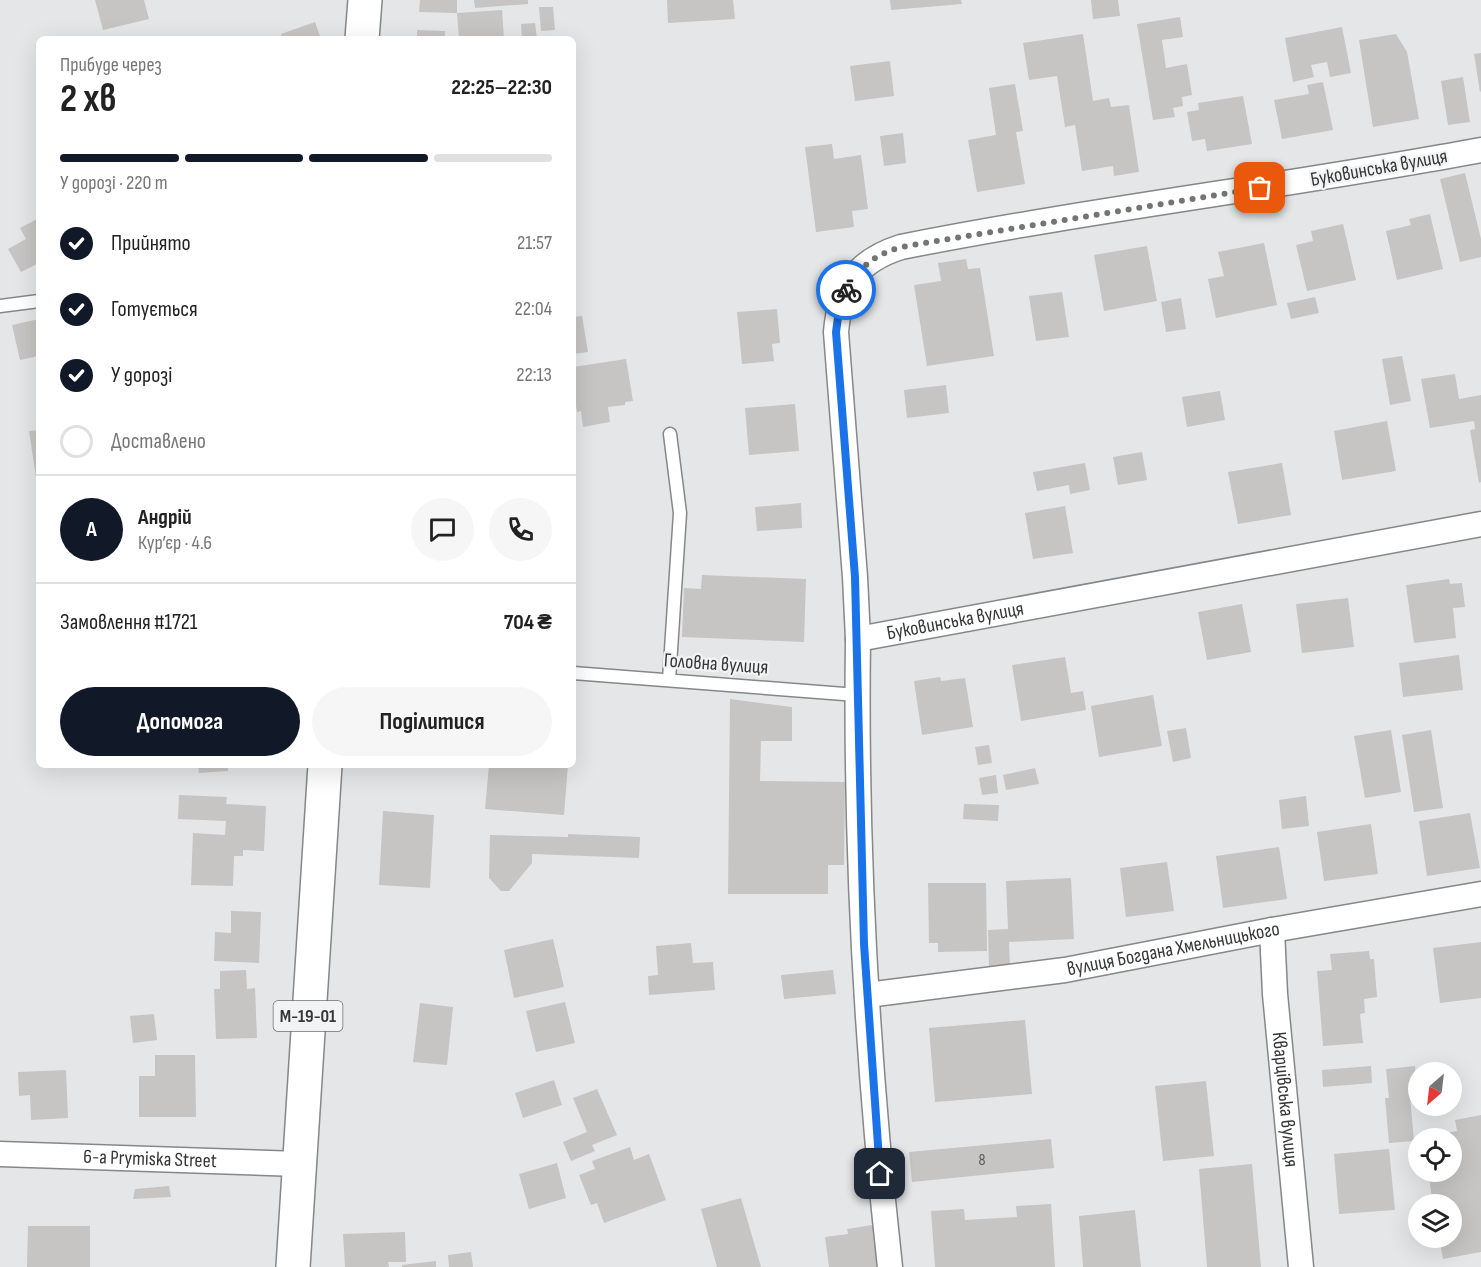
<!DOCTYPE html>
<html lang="uk">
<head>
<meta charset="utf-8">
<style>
  :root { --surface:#fff; --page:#f6f6f6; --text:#222; --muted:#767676; --line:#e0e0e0; --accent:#111827 }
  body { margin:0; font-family:"Sofia Sans Condensed",sans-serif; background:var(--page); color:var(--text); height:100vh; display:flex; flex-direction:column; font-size:22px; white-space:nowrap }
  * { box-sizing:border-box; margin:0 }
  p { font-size:20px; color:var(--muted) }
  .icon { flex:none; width:33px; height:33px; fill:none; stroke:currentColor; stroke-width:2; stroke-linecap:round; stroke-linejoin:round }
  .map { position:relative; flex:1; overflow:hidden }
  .side { position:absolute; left:36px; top:36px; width:540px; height:732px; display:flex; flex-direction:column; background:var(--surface); border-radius:9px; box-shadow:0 6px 24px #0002 }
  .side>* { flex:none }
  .needle { width:39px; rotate:208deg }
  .controls { position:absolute; left:1408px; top:1062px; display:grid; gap:12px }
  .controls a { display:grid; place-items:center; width:54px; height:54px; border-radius:50%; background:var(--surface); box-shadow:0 6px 24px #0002; font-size:30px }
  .pin { position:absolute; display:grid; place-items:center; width:51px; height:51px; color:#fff; margin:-26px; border-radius:12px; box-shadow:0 3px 9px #0006 }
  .courier { position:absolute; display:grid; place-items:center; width:60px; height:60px; margin:-30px; border:4px solid #1a73e8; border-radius:50%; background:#fff; color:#222; box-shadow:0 2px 8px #0007 }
  .summary em { font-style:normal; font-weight:700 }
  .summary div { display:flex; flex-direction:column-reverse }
  .summary { display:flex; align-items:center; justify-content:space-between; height:102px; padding:0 24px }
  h1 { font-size:39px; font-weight:700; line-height:45px }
  .bar { display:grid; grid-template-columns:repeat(4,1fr); gap:9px 6px; align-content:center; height:72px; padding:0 24px }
  .bar i { height:8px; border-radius:4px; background:var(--line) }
  .bar .active { background:var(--accent) }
  .bar p { grid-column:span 4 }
  .line { display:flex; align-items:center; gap:15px; padding:0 24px; border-top:2px solid var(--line) }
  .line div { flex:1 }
  .round { display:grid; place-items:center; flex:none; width:63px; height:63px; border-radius:32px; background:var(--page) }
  ol { padding:0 24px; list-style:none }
  li { display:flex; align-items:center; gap:18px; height:66px }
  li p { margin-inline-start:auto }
  li .icon { padding:6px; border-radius:50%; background:var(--accent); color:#fff; stroke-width:4 }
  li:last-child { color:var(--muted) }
  li i { width:33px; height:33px; border:3px solid var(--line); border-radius:50% }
  .action { display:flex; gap:12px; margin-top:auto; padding:12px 24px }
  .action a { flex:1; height:69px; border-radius:36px; background:var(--accent); color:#fff; font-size:24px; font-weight:700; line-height:69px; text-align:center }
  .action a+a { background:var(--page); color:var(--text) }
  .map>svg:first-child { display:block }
</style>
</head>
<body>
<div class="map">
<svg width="1481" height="1267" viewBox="0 0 1481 1267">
  <rect width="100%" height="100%" fill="#e5e6e7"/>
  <path fill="#c6c5c4" d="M95,0H144L149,19L103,30Z
    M420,0H457V13L419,12Z
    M474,0H528V4L475,8Z
    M667,0H733L735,19L668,23Z
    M890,0H961L962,4L891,10Z
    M1091,0H1118L1120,16L1093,19Z
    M539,7H553L555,30L541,31Z
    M502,10L504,39H459L457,13Z
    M1180,17L1183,37L1162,40L1166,68L1187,64L1192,95L1182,97L1183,106L1173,108L1175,117L1153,120L1137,24Z
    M315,22L321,39H282L281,34Z
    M535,23L537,39H522L521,24Z
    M1342,27L1351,73L1330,77L1327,62L1311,65L1314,77L1293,82L1285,38Z
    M417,30L445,31V39H417Z
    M1083,34L1093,101L1109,98L1111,107L1129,105L1139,172L1114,176L1113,166L1082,171L1075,125L1065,127L1057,76L1029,80L1023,43Z
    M1396,34L1407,52L1419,119L1373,127L1359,40Z
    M1481,53V91L1480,92L1474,54Z
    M890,61L894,96L855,101L850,66Z
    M1463,77L1470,122L1448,125L1441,81Z
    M1323,82L1333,130L1282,139L1274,100L1309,94L1307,85Z
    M1015,84L1023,131L1016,132L1025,184L977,192L968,140L996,135L989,88Z
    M1243,96L1252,144L1207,151L1205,139L1192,141L1187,112L1199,110L1198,103Z
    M903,133L906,163L884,166L880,136Z
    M832,144L834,159L861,155L868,209L852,211L854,227L816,232L805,147Z
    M1465,173L1481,239V257L1460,262L1440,179Z
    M1430,214L1443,269L1397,280L1386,231L1411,225L1409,219Z
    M39,218V263L21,272L8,249L26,239L20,228Z
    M1343,224L1356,280L1307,291L1296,245L1313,241L1311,231Z
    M1264,243L1277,305L1216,318L1208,279L1224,276L1218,252Z
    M1147,246L1157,301L1104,311L1094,255Z
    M966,259L968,269L980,268L994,356L927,366L914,285L941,281L938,263Z
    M1062,292L1069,337L1036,341L1029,296Z
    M1315,297L1319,313L1291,319L1287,303Z
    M1181,298L1186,329L1166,332L1161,302Z
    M777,309L780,343L772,344L774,361L742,364L737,312Z
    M582,316L588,352L573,354V317Z
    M39,319V356L20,360L12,325Z
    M1402,356L1411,401L1390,405L1382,359Z
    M626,359L633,401L625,402V405L608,407L610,422L583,427L581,411L577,412L573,386V367Z
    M1455,374L1459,399L1481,395V482L1479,483L1470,430L1475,429L1474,421L1430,428L1421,379Z
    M946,385L949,413L907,418L904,390Z
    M1220,391L1225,420L1187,427L1182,397Z
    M795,404L799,451L749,455L745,408Z
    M1387,421L1396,471L1342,480L1334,431Z
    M39,430V476L36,477L29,431Z
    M1142,452L1147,480L1118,485L1113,457Z
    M1085,463L1090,490L1070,494L1069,485L1037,491L1033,472Z
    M1282,463L1291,515L1238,524L1228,472Z
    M801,503L802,528L757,531L755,507Z
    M1065,506L1073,553L1033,559L1025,513Z
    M702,575L806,579L804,642L682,637L684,588L701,589Z
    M1449,579L1450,584L1462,583L1465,607L1453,608L1456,638L1414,643L1406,585Z
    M1348,598L1354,647L1302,653L1296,604Z
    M1242,604L1251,652L1207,660L1198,612Z
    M1459,655L1463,690L1403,697L1399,663Z
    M1065,657L1071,693L1083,691L1086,710L1021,721L1012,665Z
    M940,677L941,681L965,678L973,727L922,735L914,681Z
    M1153,695L1162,746L1099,757L1091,706Z
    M730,699L792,707V741H761L760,781L845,782L844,865H828V894H728Z
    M1186,728L1191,758L1173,762L1167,731Z
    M1391,730L1401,792L1365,798L1354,736Z
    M1431,730L1443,808L1414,812L1402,735Z
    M989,745L992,763L978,765L975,747Z
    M198,765H228V771L199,773Z
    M489,765H568L564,815L485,809Z
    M1035,768L1039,784L1006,790L1003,775Z
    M996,775L998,793L982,795L979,778Z
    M179,795L227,797L226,804L266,806L264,851L243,850V856H234L233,886L191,885L193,833L225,835L226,821L178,819Z
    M1306,796L1309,826L1282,829L1279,800Z
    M964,804L999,805L998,821L963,819Z
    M383,811L434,815L430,888L379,885Z
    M1470,813L1480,868L1427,876L1419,821Z
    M1371,824L1378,874L1324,881L1317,832Z
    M568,834L640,837L639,858L532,854V863L509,891H501L489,878L490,835L568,837Z
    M1279,847L1287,899L1223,908L1216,856Z
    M1167,862L1174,911L1126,917L1120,868Z
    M1071,878L1074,939L1009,942L1010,967L989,968L988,930L1008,929L1006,881Z
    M928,883H986L987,951L938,952V943H929Z
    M231,911L261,912L259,963L214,961L215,932L231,933Z
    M553,939L564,987L514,998L504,950Z
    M1481,942V998L1440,1003L1433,948Z
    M691,943L693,963L713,962L715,990L649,995L648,976L658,975L656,946Z
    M1369,951L1370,959H1374L1377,997L1364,999L1365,1013L1360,1014L1363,1043L1323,1046L1317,971L1332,970L1330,954Z
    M246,970L247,989L255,988L257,1038L216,1039L214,989H220V971Z
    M833,970L836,994L784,999L781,975Z
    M565,1002L575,1043L536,1052L526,1011Z
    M420,1003L453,1007L447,1065L413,1062Z
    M154,1014L157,1040L133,1043L130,1016Z
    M1025,1020L1032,1094L935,1102L929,1028Z
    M155,1055H195L196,1117H139V1076H155Z
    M1371,1066L1372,1083L1323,1087L1322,1070Z
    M1415,1066L1417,1095L1410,1096L1414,1141L1389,1143L1385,1098H1389L1386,1069Z
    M66,1070L68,1118L31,1120L30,1095L19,1096L18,1072Z
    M554,1080L562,1105L523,1118L515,1093Z
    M1206,1081L1214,1156L1163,1161L1155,1086Z
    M597,1089L617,1135L592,1145L595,1151L571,1161L563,1142L587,1132L573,1098Z
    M1481,1115V1252L1443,1259L1439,1238H1452V1204H1433L1428,1172H1452V1138H1446L1445,1133L1457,1131L1455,1120Z
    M1051,1139L1054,1168L912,1182L909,1152Z
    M630,1147L634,1160L649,1154L666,1200L604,1223L597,1203L591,1205L579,1175L595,1169L592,1161Z
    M1389,1149L1395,1210L1339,1214L1334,1154Z
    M557,1163L566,1198L529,1209L519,1174Z
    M1252,1164L1261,1267H1207L1199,1169Z
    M169,1186L171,1197L133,1199L135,1189Z
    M741,1198L761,1267H717L701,1209Z
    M1051,1204L1055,1267H935L931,1211L964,1209L965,1220L1017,1217L1016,1206Z
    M1135,1210L1141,1267H1083L1079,1216Z
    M878,1224L885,1267H829L825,1237L848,1234L847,1229Z
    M28,1226H90V1267H27Z
    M405,1232L406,1262H388L389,1267H345L343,1234Z
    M471,1252L473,1267H449L448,1255Z
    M436,1261V1267H402V1265Z"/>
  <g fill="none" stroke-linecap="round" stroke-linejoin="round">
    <defs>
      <path id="service" d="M0,306L39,301
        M573,673L857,695
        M669,680L680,513L670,434"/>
      <g id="minor">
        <path id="s1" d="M1481,150C1288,186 1093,209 901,247C857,261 840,286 836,332L855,577L858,639L1481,524"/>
        <path d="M858,639C855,849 867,1059 890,1267"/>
        <path id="s2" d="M1272,930L1275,994L1301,1267"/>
        <path id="s3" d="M867,995L1065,970L1272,930L1481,894"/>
        <path id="s4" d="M0,1154L299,1164"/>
      </g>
      <path id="primary" d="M362,39L365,0
        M293,1267L325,765"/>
    </defs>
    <use href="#service" stroke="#868788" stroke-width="15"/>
    <use href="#minor" stroke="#868788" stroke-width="27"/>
    <use href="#primary" stroke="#868788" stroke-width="36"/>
    <use href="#service" stroke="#fff" stroke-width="12"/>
    <use href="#minor" stroke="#fff" stroke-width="24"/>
    <use href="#primary" stroke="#fff" stroke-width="33"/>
  </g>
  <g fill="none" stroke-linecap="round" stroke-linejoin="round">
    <path stroke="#737474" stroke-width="6" stroke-dasharray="0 10.8" d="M846,290C862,265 873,256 901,247L1260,188"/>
    <path stroke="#1a73e8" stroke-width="8" d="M846,290L840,303L836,332L855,577L864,944L880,1174"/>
  </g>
  <g text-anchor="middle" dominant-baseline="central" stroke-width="4.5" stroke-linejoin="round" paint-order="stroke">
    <g font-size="16" fill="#595a5a">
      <text x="982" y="1160">8</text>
    </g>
    <rect fill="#f2f3f4" stroke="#6e6f6f" stroke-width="1.5" x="273.5" y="1001" width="69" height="30" rx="4.5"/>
    <g font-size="18" font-weight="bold" fill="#353636">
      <text x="308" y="1016">М-19-01</text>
    </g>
    <g font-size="20" fill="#353636" stroke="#f2f3f4">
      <text transform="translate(1379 168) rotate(-10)">Буковинська вулиця</text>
      <text stroke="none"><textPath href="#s1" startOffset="1110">Буковинська вулиця</textPath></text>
      <text transform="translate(716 664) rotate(4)">Головна вулиця</text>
      <text stroke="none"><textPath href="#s3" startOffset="310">вулиця Богдана Хмельницького</textPath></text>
      <text stroke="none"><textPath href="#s2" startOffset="170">Кварцівська вулиця</textPath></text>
      <text stroke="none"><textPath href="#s4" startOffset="150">6-a Prymiska Street</textPath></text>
    </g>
  </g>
</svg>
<div class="controls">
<a><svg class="needle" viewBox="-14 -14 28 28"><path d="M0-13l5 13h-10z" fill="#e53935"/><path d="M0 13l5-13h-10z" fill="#767676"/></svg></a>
<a><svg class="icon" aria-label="locate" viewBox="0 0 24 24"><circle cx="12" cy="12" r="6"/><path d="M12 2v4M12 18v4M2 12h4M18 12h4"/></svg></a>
<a><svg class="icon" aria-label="layers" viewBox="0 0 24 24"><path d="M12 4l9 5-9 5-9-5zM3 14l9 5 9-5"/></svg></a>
</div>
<div class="pin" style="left:1260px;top:188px;background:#ea580c"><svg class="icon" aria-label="bag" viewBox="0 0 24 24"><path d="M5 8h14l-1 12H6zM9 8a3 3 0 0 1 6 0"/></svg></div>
<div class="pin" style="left:880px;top:1174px;background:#1f2937"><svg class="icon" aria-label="home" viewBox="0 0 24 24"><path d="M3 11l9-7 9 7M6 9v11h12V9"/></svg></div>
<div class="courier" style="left:846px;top:290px"><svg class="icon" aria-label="bike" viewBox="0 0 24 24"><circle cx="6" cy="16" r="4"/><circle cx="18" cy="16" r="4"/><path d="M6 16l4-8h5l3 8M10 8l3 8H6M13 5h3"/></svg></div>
<section class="side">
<div class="summary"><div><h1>2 хв</h1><p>Прибуде через</p></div><em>22:25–22:30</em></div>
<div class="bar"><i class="active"></i><i class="active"></i><i class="active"></i><i></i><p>У дорозі · 220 m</p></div>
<ol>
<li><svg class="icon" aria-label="check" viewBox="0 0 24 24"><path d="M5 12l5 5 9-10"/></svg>Прийнято<p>21:57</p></li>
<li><svg class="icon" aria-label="check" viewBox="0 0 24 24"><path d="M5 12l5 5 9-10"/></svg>Готується<p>22:04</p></li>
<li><svg class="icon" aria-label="check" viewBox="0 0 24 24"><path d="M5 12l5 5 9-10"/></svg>У дорозі<p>22:13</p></li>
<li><i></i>Доставлено</li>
</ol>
<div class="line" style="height:108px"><b class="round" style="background:var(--accent);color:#fff">А</b><div><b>Андрій</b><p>Кур’єр · 4.6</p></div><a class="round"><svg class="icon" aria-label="chat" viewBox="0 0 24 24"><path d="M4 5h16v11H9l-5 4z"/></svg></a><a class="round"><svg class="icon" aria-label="phone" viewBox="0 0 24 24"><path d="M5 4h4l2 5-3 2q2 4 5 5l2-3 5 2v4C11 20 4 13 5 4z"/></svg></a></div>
<div class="line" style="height:78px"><div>Замовлення #1721</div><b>704 ₴</b></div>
<div class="action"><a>Допомога</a><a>Поділитися</a></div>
</section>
</div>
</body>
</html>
